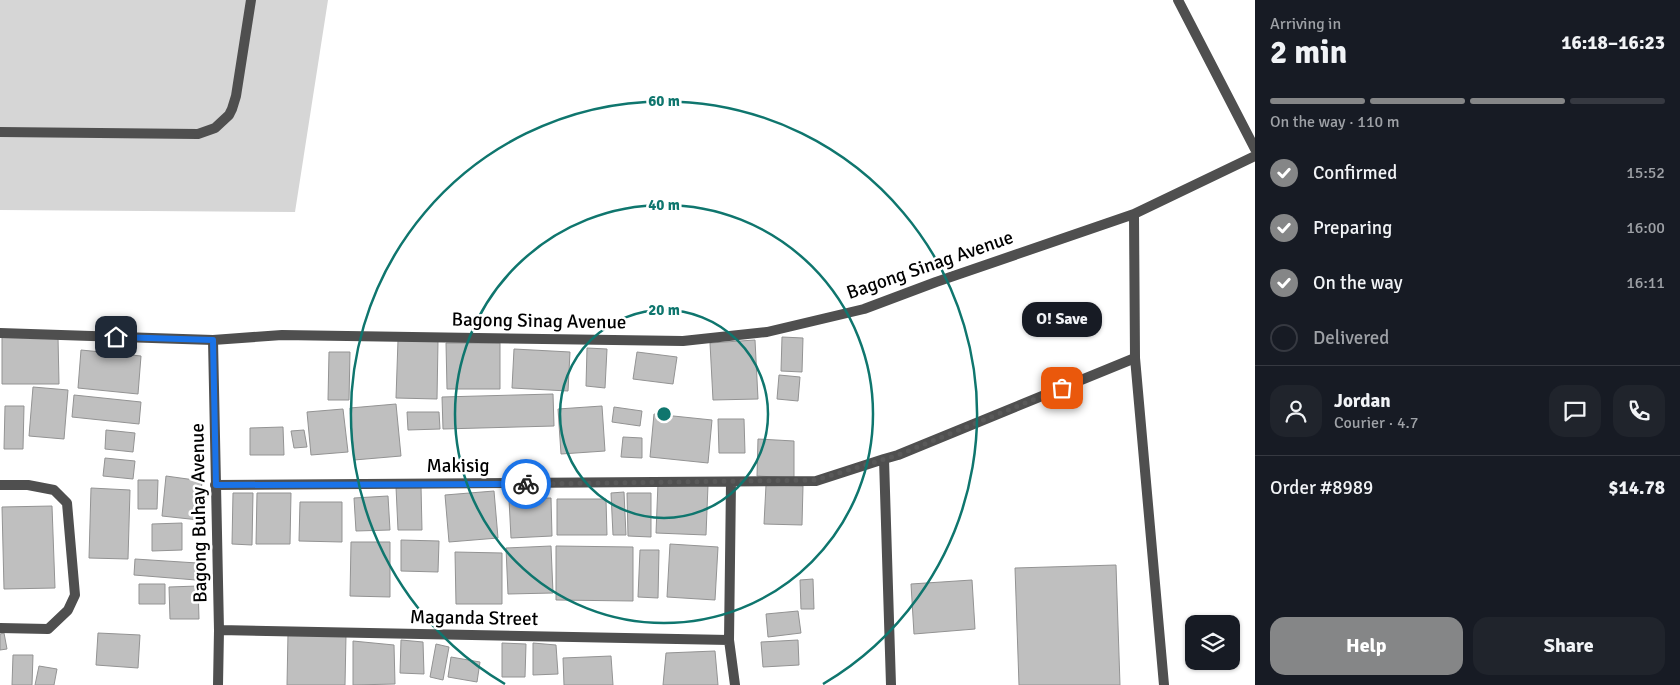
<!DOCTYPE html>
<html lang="en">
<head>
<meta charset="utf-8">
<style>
  :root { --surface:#171b24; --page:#20242c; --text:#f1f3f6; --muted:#9ea1a6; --line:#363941; --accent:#858687 }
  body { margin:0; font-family:Signika,sans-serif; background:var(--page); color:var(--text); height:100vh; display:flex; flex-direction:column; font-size:19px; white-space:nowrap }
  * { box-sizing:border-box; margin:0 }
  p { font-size:16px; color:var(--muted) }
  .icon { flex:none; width:28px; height:28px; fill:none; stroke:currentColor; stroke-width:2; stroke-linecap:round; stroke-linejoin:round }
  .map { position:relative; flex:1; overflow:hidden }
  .details { display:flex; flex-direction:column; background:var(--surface); width:425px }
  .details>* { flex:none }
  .buttons { position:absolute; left:1185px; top:615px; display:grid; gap:10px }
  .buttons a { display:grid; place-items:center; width:55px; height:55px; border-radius:10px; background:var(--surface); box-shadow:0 1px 4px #0004; font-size:25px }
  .pin { position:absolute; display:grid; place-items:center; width:42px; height:42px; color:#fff; margin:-21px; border-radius:10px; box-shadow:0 2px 8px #0006 }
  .courier { position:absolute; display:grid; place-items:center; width:50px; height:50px; margin:-25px; border:4px solid #1a73e8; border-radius:50%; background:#fff; color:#222; box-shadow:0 1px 6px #0007 }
  .bubble { position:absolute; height:35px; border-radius:15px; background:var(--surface); box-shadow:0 1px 4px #0004; font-size:16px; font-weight:800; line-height:35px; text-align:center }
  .summary em { font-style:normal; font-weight:800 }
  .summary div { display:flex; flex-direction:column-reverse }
  .summary { display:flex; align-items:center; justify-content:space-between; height:85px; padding:0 15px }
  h1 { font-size:32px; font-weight:800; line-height:38px }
  .bar { display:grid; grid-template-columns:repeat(4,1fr); gap:8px 5px; align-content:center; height:60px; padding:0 15px }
  .bar i { height:6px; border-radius:4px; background:var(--line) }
  .bar .selected { background:var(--accent) }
  .bar p { grid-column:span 4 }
  .line { display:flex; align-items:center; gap:12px; padding:0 15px; border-top:1px solid var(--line) }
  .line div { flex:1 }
  .round { display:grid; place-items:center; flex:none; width:52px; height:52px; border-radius:15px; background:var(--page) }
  ol { padding:0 15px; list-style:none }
  li { display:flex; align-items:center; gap:15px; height:55px }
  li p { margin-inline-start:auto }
  li .icon { padding:5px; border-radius:50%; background:var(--accent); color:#fff; stroke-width:4 }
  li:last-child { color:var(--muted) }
  li i { width:28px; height:28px; border:2px solid var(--line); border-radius:50% }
  .cta { display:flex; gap:10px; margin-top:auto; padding:10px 15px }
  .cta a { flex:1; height:58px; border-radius:15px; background:var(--accent); color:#fff; font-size:20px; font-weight:800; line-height:58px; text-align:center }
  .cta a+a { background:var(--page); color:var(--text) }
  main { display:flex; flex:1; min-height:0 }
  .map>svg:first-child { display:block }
</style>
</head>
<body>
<main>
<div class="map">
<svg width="1255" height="685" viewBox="0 0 1255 685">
  <rect width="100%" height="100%" fill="#fff"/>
  <path fill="#d6d6d6" d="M0,0H328L295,212L0,210Z"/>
  <path fill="#bfbfbf" stroke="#939393" d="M2,337H58L59,384H2Z
    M782,337L803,338L802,372L781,371Z
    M398,340L438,341L437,399L396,398Z
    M755,340L758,399L713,400L710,343Z
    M446,343H500V389H447Z
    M587,348L607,349L605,388L586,386Z
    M514,349L570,352L568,391L512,388Z
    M81,350L141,356L138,394L78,388Z
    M329,352H350L349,400H328Z
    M637,352L677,357L673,384L633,379Z
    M779,375L800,377L798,401L777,399Z
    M33,387L68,390L64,439L29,436Z
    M553,394L554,426L443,429L442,397Z
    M74,395L141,402L139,424L72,417Z
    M396,404L401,456L354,460L350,408Z
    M5,406H24L23,449H4Z
    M602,406L605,451L561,454L558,409Z
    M614,407L642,411L640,426L612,422Z
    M343,409L348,452L311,455L307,412Z
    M407,412H439L440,429L408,430Z
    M654,414L712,420L708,463L650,457Z
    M718,419H744L745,453H719Z
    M283,427L284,455H250V428Z
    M106,430L135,433L133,452L105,449Z
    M304,430L307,447L294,448L291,431Z
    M623,437L642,438V458L621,457Z
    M758,439L794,441V478L757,476Z
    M105,458L135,461L133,479L103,476Z
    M166,476L202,481L199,520L162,516Z
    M138,480H158L157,509H138Z
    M658,483L708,485L706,535L656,533Z
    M766,485L803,486L802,525L764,524Z
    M421,486L422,530H398L396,487Z
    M91,488L130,490L128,559L89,558Z
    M494,491L498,538L449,542L445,495Z
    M624,492L626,535H613L611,493Z
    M233,493H253L252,545L232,544Z
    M257,493H291L290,544H256Z
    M627,493H651V537L628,536Z
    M388,496L390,530L356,531L354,498Z
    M551,498L552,536L511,538L509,499Z
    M557,499H606L607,535H557Z
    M300,502H342V542L299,541Z
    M52,506L55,588L4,589L2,507Z
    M182,523V550L152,551V524Z
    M401,540L439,541L438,572L401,571Z
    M351,542H390V597L350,596Z
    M670,544L718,547L715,600L667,597Z
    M551,546L553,593L508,594L506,548Z
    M556,546L633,547V601L556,600Z
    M640,550H659L658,598L638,597Z
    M455,552L502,553V604H456Z
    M135,559L197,563L196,580L134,575Z
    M1116,565L1120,685H1019L1015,568Z
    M813,579L814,609H801L800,580Z
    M972,580L975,629L914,634L911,584Z
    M139,584H165V604H139Z
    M198,586L199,619H170L169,587Z
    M798,611L801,633L768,637L766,614Z
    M4,633L7,649L0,650V634Z
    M98,633L140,635L138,668L96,665Z
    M288,633L346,635L345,685H287Z
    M401,640L423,642L424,674L400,673Z
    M798,640L799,665L763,667L761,642Z
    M353,641L394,645L395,684L353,685Z
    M502,643L526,644L525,677H502Z
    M533,643L556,645L558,674L533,675Z
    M436,644L449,647L443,680L430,677Z
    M715,651L718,685H663L666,653Z
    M13,655H33L32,685H12Z
    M611,656L613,685H564L563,658Z
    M451,657L480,662L477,682L448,677Z
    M39,666L57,669L54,685H35Z"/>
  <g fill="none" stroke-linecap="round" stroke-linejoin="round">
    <path stroke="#4f4f4f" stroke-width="10" d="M1178,0L1255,149"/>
    <path stroke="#4f4f4f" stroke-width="10" d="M0,132L198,134L215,128L229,115L232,109L236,96L251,0
      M213,340L219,630L218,685
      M731,482L729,640L735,685
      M0,485H28L54,490L67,503L75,595L68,610L48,629L0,628
      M215,485L816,481L884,459
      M219,630L729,640
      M891,685L884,459L898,455L1135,358"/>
    <path stroke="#4f4f4f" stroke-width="10" d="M1134,214L1135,358L1164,685
      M0,333L213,340L282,335L683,341L767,332L864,309L936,282L1134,214L1255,156"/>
  </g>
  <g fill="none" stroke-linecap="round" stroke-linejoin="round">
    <path stroke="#595959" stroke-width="5" stroke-dasharray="0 9" d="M526,484L816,480L898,455L1062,388"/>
    <path stroke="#1a73e8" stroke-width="6" d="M116,337L213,340L216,485L526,484"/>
  </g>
  <g fill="none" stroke="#0f766e" stroke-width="2.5">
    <circle cx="664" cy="414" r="104"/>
    <circle cx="664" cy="414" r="209"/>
    <path d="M505 684A313 313 0 1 1 823 684"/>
  </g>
  <g text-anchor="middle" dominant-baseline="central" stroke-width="5" stroke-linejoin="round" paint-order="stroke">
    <g font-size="19" fill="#000" stroke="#fff">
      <text transform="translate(930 265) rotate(-19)">Bagong Sinag Avenue</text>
      <text transform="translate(539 321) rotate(1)">Bagong Sinag Avenue</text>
      <text x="458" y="466">Makisig</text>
      <text transform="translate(199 513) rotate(-91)">Bagong Buhay Avenue</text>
      <text transform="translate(474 618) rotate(1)">Maganda Street</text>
    </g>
  </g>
  <circle cx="664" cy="414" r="8" fill="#0f766e" stroke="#fff" stroke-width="2.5"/>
  <g font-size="15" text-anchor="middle" font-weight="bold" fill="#0f766e" stroke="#fff" stroke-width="5" stroke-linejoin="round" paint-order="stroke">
    <text x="664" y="106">60 m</text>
    <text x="664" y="210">40 m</text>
    <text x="664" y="315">20 m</text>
  </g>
</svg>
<div class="buttons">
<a><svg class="icon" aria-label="layers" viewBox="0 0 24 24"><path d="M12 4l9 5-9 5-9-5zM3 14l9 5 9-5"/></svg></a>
</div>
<div class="pin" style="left:1062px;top:388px;background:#ea580c"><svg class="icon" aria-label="bag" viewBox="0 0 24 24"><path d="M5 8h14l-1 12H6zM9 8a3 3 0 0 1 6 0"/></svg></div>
<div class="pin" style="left:116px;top:337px;background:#1f2937"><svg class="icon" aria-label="home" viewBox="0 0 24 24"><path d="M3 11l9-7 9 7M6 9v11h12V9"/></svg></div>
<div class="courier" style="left:526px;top:484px"><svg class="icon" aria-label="bike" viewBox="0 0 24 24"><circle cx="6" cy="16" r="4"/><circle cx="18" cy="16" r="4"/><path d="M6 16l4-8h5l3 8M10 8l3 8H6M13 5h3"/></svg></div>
<div class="bubble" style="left:1022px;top:302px;width:80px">O! Save</div>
</div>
<section class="details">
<div class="summary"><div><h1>2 min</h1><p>Arriving in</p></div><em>16:18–16:23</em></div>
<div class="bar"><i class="selected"></i><i class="selected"></i><i class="selected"></i><i></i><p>On the way · 110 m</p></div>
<ol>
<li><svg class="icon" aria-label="check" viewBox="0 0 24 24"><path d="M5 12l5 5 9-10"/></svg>Confirmed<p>15:52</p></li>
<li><svg class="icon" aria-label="check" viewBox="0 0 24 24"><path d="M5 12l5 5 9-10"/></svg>Preparing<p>16:00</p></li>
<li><svg class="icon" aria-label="check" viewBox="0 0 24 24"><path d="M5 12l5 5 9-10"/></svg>On the way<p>16:11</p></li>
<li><i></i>Delivered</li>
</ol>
<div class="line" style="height:90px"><a class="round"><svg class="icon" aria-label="person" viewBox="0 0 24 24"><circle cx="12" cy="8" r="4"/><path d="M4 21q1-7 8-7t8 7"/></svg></a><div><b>Jordan</b><p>Courier · 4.7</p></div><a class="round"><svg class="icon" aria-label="chat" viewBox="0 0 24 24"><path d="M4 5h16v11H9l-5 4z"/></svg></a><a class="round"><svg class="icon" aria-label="phone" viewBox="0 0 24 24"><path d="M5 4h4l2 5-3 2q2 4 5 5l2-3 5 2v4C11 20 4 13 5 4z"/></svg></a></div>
<div class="line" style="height:65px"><div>Order #8989</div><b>$14.78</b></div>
<div class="cta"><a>Help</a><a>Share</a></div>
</section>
</main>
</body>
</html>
